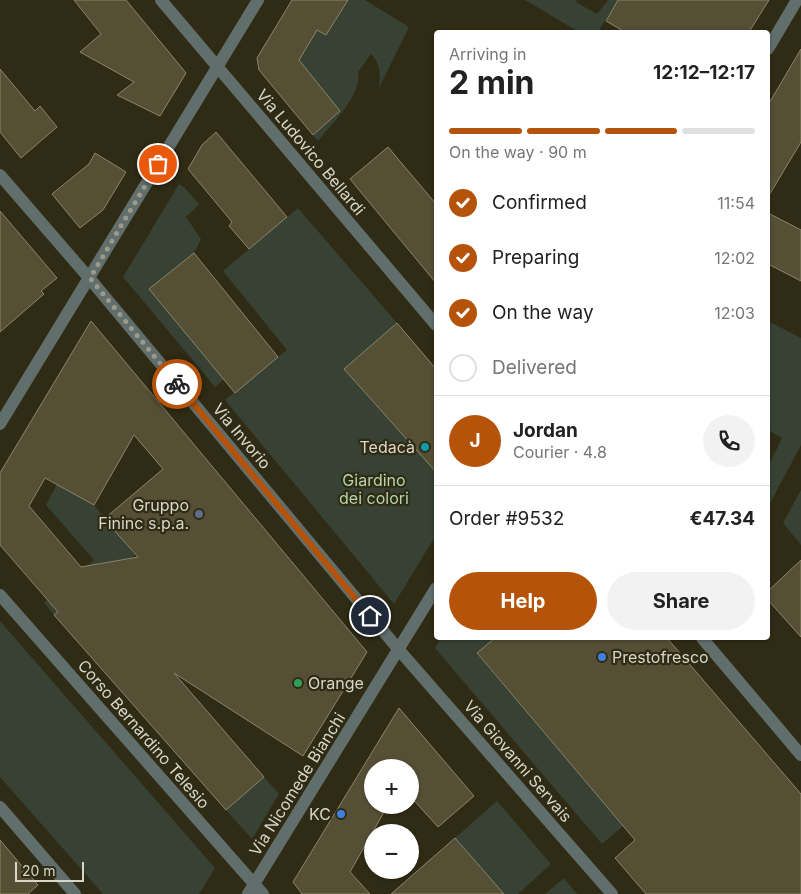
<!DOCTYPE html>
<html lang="en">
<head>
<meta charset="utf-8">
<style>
  :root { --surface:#fff; --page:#f2f2f2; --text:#222; --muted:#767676; --line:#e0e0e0; --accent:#b45309 }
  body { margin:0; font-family:Inter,sans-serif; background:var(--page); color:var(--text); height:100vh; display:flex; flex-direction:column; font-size:19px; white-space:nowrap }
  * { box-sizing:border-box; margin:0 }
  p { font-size:16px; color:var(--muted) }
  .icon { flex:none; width:28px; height:28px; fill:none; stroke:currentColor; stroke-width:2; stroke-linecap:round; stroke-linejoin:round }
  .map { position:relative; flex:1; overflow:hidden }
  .details { position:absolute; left:434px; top:30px; width:336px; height:610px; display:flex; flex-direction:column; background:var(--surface); border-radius:5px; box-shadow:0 1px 4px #0004 }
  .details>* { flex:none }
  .fabs { position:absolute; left:364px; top:759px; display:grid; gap:10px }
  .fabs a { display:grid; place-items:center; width:55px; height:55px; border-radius:50%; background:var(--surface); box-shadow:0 1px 4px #0004; font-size:25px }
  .scale { position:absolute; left:15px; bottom:12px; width:69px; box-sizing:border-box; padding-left:5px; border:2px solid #d9d6c9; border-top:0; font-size:14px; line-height:18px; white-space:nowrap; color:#d9d6c9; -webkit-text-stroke:4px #302b14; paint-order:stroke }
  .pin { position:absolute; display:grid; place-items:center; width:42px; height:42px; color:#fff; margin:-21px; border:2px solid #fff; border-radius:50%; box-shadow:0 1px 5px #0007 }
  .courier { position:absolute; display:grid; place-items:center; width:50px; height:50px; margin:-25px; border:4px solid #b45309; border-radius:50%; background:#fff; color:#222; box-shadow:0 1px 6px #0007 }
  .headline em { font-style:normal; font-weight:700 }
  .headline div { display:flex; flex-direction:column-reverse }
  .headline { display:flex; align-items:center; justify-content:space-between; height:85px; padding:0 15px }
  h1 { font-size:32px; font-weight:700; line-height:38px }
  .bar { display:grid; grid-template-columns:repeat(4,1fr); gap:8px 5px; align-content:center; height:60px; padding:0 15px }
  .bar i { height:6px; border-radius:4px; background:var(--line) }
  .bar .on { background:var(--accent) }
  .bar p { grid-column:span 4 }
  .line { display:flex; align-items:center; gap:12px; padding:0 15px; border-top:1px solid var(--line) }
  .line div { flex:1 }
  .round { display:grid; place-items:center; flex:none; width:52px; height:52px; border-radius:26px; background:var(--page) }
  ol { padding:0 15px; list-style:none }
  li { display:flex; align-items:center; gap:15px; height:55px }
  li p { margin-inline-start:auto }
  li .icon { padding:5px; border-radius:50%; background:var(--accent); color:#fff; stroke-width:4 }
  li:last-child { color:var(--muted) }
  li i { width:28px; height:28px; border:2px solid var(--line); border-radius:50% }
  .button { display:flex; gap:10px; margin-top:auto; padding:10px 15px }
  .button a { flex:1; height:58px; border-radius:30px; background:var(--accent); color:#fff; font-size:20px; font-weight:700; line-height:58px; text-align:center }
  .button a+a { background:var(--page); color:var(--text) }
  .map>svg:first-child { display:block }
</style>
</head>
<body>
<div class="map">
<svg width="801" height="894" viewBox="0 0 801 894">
  <rect width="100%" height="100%" fill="#302b14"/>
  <path fill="#374234" d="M348,0H365L409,27L379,88C380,75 381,64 371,54L358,72C363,94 331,125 318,141L313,135L340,111L299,60L317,30L326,35Z
    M525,0H577L576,2L597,14L608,0H618L598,32H579Z
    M179,184L184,187L199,204L186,217L201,239L194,253L149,289L224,379L215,387L123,277Z
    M298,208L397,323L344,369L436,472V535L394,604L225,400L287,350L223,271Z
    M768,321L801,338V445L768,507V467L782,438L768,430Z
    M57,484L94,505L135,555L131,558L97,564L94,582L54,615L44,603L94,560L46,505Z
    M801,490V545L783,523Z
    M0,621L215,868L199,894H103L0,777Z
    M441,638H495L477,654L623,826L602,844L435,648Z
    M264,777L279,794L252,839L226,810Z
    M497,801L551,864L518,894H504L455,838Z
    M564,878L577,894H545Z"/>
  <path fill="#544f35" stroke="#8a856b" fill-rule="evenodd" d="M74,0H126L186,73L160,116L117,95L134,82L80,52L101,34Z
    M292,0H348L326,35L317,30L299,60L340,111L313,135L259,70L257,58Z
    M618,0H769L749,32H625L606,21Z
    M801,49V142L768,197V105Z
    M0,69L35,111L40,106L57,127L21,158L0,132Z
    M216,132L287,217L249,249L229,226L232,222L188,169L202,145Z
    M388,147L436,204V283L350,179Z
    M95,153L126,172L103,210L80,228L52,194L89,164Z
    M0,211L57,278L41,291L44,294L0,332Z
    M768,213L801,230V281L768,264Z
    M194,253L278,357L235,393L149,289Z
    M91,321L367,652L303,756L174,673L264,777L226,810L54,615L58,612L0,545V473ZM134,435L163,469L104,519L138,557L81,567L29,506L45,478L94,505Z
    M397,323L436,369V472L344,369Z
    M801,560V637L768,600V591Z
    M495,638H667L801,794V894H646L615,858L635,840L477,653Z
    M399,708L474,796L438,827L410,796V768H372V805H388L350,872L370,894H302L293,882Z
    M455,838L504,894H391Z
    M0,840L38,885L28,894H0Z"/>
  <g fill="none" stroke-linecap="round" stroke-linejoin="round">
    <path stroke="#606e6c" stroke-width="12" d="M161,0L436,325
      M768,49L797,0
      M0,175L90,279L399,650L612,894
      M0,424L258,0
      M0,595L263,894
      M702,638L801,755
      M0,807L75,894
      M248,894L436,588"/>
  </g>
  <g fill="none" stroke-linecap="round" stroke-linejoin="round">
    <path stroke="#9e9a8a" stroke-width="5" stroke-dasharray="0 9" d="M158,164L90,278L177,384"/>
    <path stroke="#b45309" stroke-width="6" d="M177,384L370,616"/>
  </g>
  <circle fill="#0f9aa8" stroke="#302b14" stroke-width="2" cx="425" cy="447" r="5"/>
  <circle fill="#5c6f8a" stroke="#302b14" stroke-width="2" cx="199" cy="514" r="5"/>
  <g fill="#3f7fe0" stroke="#302b14" stroke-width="2">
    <circle cx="602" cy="657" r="5"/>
    <circle cx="341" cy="814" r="5"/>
  </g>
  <circle fill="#2e9e5b" stroke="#302b14" stroke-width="2" cx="298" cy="683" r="5"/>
  <g text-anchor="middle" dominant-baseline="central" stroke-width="4.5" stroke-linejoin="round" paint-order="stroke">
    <g font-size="16" fill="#d9d6c9" stroke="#302b14">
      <text transform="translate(311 152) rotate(50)">Via Ludovico Bellardi</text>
      <text transform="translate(242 436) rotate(50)">Via Invorio</text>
      <text transform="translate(144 734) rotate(49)">Corso Bernardino Telesio</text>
      <text transform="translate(518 761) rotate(49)">Via Giovanni Servais</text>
      <text transform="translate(297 784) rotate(-58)">Via Nicomede Bianchi</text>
    </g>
    <g font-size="16" fill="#d9d6c9" stroke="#302b14" text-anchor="end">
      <text x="415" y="447">Tedacà</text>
      <text x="189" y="505">Gruppo<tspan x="189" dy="18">Fininc s.p.a.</tspan></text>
      <text x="612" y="657" text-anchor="start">Prestofresco</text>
      <text x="308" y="683" text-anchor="start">Orange</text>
      <text x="331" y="814">KC</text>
    </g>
    <g font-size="16" fill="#b3d5a9" stroke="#302b14">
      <text x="374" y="480">Giardino<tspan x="374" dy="18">dei colori</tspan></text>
    </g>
  </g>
</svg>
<div class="fabs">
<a>+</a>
<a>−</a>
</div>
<div class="scale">20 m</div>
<div class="pin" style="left:158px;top:164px;background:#ea580c"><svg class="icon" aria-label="bag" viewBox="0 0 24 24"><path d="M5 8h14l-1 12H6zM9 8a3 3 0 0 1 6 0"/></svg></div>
<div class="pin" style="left:370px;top:616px;background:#1f2937"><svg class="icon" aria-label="home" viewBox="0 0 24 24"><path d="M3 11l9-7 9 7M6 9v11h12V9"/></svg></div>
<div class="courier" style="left:177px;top:384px"><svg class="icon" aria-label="bike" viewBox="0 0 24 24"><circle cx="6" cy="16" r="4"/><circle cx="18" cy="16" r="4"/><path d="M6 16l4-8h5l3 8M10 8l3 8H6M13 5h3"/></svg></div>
<section class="details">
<div class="headline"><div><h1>2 min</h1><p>Arriving in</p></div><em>12:12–12:17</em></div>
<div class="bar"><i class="on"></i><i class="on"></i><i class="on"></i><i></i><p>On the way · 90 m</p></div>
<ol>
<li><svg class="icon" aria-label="check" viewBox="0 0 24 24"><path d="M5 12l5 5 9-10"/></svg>Confirmed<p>11:54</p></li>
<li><svg class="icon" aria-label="check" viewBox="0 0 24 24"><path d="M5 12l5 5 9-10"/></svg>Preparing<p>12:02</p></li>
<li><svg class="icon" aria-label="check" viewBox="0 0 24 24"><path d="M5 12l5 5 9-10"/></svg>On the way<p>12:03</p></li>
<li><i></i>Delivered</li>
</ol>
<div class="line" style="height:90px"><b class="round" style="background:var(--accent);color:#fff">J</b><div><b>Jordan</b><p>Courier · 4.8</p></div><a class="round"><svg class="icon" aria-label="phone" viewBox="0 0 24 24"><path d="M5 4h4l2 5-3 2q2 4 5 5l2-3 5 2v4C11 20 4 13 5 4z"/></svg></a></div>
<div class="line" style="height:65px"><div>Order #9532</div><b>€47.34</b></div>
<div class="button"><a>Help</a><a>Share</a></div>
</section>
</div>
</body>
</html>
